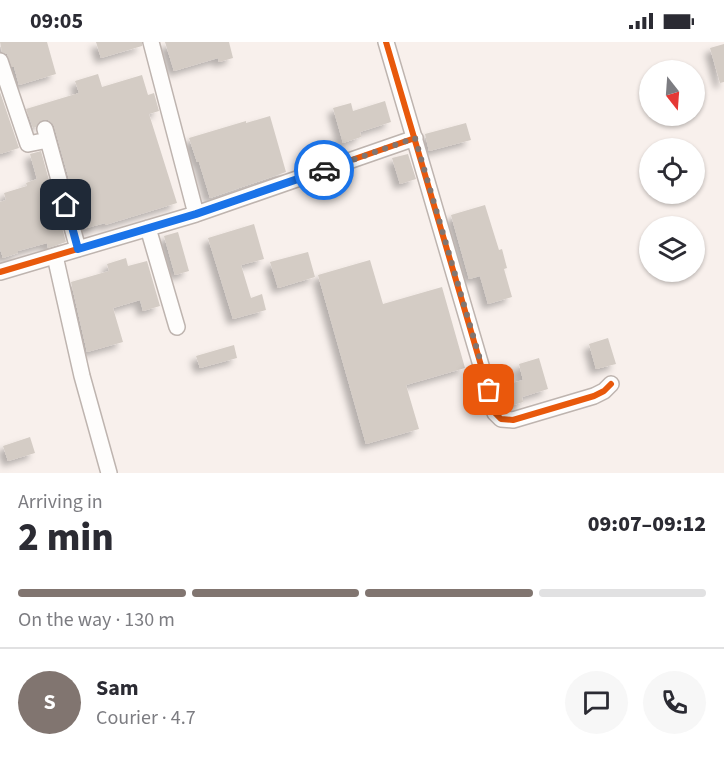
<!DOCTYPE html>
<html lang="en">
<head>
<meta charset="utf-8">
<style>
  :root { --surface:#fff; --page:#f7f7f7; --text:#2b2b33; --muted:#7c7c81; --line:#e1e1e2; --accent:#817570 }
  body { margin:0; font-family:"Source Sans 3",sans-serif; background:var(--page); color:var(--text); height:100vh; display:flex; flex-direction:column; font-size:22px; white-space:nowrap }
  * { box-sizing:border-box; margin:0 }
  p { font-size:20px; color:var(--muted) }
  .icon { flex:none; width:33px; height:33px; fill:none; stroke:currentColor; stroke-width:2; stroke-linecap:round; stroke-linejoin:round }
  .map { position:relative; height:431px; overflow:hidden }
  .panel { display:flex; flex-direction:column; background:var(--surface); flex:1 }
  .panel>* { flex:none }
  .needle { width:39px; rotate:163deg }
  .fabs { position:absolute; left:639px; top:18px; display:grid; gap:12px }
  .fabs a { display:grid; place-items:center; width:66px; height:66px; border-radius:50%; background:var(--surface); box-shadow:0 2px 4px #0004; font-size:30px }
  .pin { position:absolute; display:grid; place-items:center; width:51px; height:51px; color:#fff; margin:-26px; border-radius:12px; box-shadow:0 3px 9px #0006 }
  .courier { position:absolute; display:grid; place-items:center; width:60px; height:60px; margin:-30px; border:4px solid #1a73e8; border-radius:50%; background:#fff; color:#222; box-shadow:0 2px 8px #0007 }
  .headline em { font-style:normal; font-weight:800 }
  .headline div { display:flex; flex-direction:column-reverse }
  .headline { display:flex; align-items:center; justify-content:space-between; height:102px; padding:0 18px }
  h1 { font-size:39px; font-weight:800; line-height:45px }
  .bar { display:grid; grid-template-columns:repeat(4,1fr); gap:9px 6px; align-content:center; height:72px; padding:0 18px }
  .bar i { height:8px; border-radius:4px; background:var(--line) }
  .bar .active { background:var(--accent) }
  .bar p { grid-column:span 4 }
  .line { display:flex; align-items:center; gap:15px; padding:0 18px; border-top:2px solid var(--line) }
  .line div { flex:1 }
  .round { display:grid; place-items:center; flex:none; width:63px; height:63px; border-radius:32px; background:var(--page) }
  .status { display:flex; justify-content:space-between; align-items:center; height:42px; padding:0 30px; background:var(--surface); direction:ltr }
  .status svg { height:16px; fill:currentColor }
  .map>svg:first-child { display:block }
</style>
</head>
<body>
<div class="status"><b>09:05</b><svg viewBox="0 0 49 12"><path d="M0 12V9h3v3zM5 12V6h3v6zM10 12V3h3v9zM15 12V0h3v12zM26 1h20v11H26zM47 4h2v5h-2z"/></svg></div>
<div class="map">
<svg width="724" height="431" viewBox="0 0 724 431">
  <defs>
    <filter id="shadow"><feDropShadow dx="-5.5" dy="5.5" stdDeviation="3" flood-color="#0004"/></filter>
  </defs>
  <rect width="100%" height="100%" fill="#f8f0ec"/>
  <path fill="#d4ccc5" filter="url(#shadow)" d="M0,0H47L56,32L19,43L14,25H12L7,12L2,10Z
    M96,0H142V4L101,16Z
    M165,0H229L233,16L219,20L218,16L174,29Z
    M724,2V40L720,41L710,6Z
    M98,32L102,45L142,33L148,53L154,51L159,69L149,72L177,161L105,183V181L83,187L54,84L48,78H43L39,80L36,85L33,86L26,67L79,51L75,39Z
    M0,50L19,106L0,112Z
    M385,59L391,80L360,90L361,95L343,101L333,66L351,61L353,69Z
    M270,74L286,130L210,156L199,120H197L189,96L246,79V81Z
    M466,81L471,98L429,109L425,92Z
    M41,109L66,200L48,206L47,201L18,209V211L3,216L0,207V160L6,158L4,151L27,144L26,141L37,137L30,112Z
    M408,112L416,137L400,142L392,116Z
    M485,163L499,208L502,207L507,226L504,227L512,255L488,262L480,234L469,237L451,173Z
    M254,182L264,217L241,223L251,256L262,252L266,268L233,277L208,196Z
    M178,190L189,229L175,233L164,194Z
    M308,210L315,235L278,246L270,220Z
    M126,216L128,224L147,219L160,264L143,269L140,258L113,266L123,300L87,310L71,240L109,229L107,222Z
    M370,218L383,262L442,245L465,326L406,343L419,387L366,402L318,233Z
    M608,296L616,322L596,327L589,302Z
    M234,303L237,316L200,326L196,314Z
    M539,316L548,347L522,355L523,360L504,366L499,345L523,338L519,322Z
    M30,395L35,411L8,419L3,404Z"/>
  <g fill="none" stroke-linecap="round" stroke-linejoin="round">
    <defs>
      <path id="street" d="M151,0L196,172
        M386,0L495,371L501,377L513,378L594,354L604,349L611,342
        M0,19L28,102L48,98
        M45,87L78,207
        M148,186L177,285
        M55,214L82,334L109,431
        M0,230L196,172L415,96"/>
    </defs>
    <use href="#street" stroke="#beb4af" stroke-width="18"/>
    <use href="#street" stroke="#fefdfc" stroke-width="15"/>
    <defs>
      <path id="cycleway" d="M386,0L495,371L501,377L513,378L594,354L604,349L611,342
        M0,230L196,172L415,96"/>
    </defs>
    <use href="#cycleway" stroke="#fff" stroke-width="10"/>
    <use href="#cycleway" stroke="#e8590c" stroke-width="6"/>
  </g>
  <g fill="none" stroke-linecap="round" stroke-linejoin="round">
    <path stroke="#817570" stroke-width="6" stroke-dasharray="0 10.8" d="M324,128L415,96L489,348"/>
    <path stroke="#1a73e8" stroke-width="8" d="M66,163L78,207L196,172L324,128"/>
  </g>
</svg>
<div class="fabs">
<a><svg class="needle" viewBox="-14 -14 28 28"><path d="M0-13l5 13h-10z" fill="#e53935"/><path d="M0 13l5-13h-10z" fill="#7c7c81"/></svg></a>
<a><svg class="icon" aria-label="locate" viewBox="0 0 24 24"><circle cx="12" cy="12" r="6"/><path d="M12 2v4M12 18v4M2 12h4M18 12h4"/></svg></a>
<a><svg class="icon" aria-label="layers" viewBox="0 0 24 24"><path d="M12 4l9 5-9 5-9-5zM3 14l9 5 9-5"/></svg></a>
</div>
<div class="pin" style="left:489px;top:348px;background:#ea580c"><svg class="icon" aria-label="bag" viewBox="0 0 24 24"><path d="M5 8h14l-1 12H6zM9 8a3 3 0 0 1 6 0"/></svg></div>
<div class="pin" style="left:66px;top:163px;background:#1f2937"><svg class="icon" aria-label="home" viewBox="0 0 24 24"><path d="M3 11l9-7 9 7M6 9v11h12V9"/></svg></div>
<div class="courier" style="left:324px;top:128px"><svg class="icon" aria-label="car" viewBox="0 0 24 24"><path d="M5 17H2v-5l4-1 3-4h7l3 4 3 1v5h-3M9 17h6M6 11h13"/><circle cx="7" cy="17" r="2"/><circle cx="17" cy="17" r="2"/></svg></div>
</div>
<section class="panel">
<div class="headline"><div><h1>2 min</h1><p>Arriving in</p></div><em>09:07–09:12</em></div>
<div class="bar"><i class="active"></i><i class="active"></i><i class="active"></i><i></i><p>On the way · 130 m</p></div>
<div class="line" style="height:108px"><b class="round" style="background:var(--accent);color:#fff">S</b><div><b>Sam</b><p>Courier · 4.7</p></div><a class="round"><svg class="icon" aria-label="chat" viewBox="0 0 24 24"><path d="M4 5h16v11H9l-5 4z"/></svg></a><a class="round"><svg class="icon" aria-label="phone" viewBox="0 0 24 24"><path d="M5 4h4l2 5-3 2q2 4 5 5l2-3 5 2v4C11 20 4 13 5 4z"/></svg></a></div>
</section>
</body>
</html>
